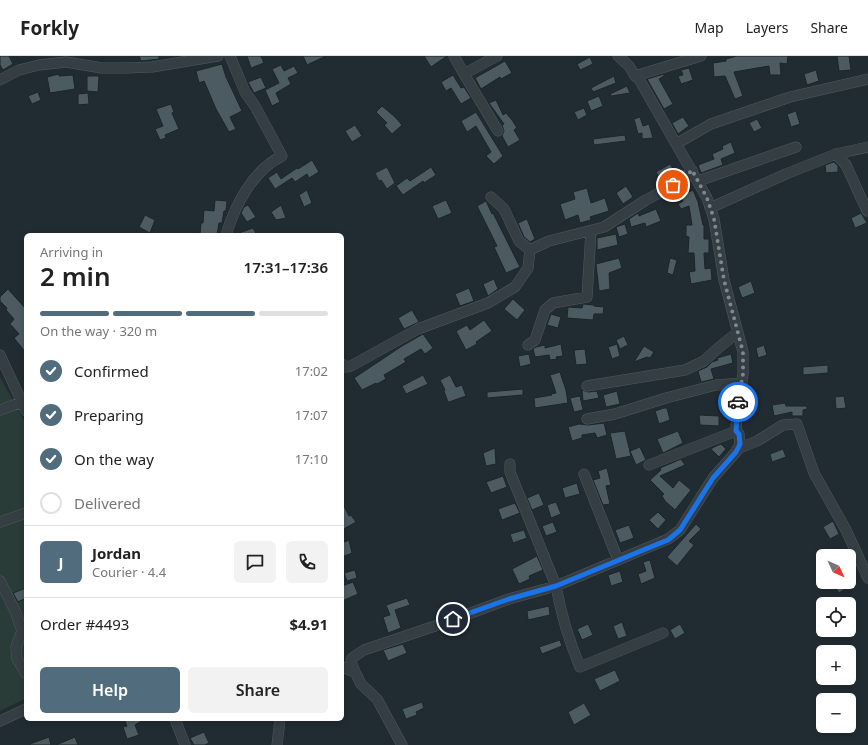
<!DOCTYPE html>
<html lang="en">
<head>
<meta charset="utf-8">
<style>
  :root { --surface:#fff; --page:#f2f2f2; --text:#222; --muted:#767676; --line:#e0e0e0; --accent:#516c7c }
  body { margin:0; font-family:"Noto Sans",sans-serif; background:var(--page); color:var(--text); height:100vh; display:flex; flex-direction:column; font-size:15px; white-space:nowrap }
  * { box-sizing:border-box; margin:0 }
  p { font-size:13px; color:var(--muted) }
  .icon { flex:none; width:22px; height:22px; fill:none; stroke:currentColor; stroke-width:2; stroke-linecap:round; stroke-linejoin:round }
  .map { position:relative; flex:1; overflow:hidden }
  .panel { position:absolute; left:24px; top:177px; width:320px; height:488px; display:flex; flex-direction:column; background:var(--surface); border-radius:6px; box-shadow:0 2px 6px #0003 }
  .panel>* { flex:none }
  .needle { width:26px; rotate:134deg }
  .buttons { position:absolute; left:816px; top:493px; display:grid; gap:8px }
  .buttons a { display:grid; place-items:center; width:40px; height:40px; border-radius:6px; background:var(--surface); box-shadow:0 2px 6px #0003; font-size:20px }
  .pin { position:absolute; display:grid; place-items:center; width:34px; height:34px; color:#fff; margin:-17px; border:2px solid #fff; border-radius:50%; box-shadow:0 1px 4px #0007 }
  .courier { position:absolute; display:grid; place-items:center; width:40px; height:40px; margin:-20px; border:3px solid #1a73e8; border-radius:50%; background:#fff; color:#222; box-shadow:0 1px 5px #0007 }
  .head em { font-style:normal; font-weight:600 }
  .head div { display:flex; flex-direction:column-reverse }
  .head { display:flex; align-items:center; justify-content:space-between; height:68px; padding:0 16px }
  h1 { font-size:26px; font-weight:600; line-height:30px }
  .bar { display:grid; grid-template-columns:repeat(4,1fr); gap:6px 4px; align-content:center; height:48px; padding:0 16px }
  .bar i { height:5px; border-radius:3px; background:var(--line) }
  .bar .active { background:var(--accent) }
  .bar p { grid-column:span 4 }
  .line { display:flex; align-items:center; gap:10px; padding:0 16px; border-top:1px solid var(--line) }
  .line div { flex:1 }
  .round { display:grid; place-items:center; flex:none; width:42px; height:42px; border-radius:6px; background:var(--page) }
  ol { padding:0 16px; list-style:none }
  li { display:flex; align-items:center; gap:12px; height:44px }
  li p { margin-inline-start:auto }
  li .icon { padding:4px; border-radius:50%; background:var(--accent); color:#fff; stroke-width:4 }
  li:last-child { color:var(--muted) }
  li i { width:22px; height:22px; border:2px solid var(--line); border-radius:50% }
  .cta { display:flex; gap:8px; margin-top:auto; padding:8px 16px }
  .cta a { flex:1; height:46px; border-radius:6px; background:var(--accent); color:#fff; font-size:16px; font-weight:600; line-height:46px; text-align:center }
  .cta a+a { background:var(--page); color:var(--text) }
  header { display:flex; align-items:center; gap:24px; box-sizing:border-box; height:56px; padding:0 20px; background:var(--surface); border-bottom:1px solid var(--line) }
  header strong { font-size:19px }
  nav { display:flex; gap:22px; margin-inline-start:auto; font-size:14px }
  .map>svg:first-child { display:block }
</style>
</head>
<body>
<header>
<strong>Forkly</strong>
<nav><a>Map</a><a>Layers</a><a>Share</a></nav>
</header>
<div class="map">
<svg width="868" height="689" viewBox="0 0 868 689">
  <rect width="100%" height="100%" fill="#212c32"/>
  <path fill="#2a3c37" d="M0,321L26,368V642L0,655Z"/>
  <path fill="#4c5a61" stroke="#1c2529" d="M0,0H9L13,8L3,14L0,9Z
    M139,0H159V3L141,5Z
    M247,0H261L264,7L251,12Z
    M303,0H326L307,9Z
    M424,0H447L431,11Z
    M737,0H788L787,8L780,7L781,19H770L769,10L734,16L743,40L735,43L725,20L714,21L713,7L726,5V3Z
    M837,0H849L851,14L839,15Z
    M590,1L593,8L580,14L577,8Z
    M505,5L512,17L501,23L500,21L481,33L475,22Z
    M222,8L226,21L242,55L230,61L236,73L229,76L216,53L204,25L199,27L196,15Z
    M281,9L284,15L294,10L298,17L288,22L291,28L276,37L280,46L272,50L265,34L279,27L272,13Z
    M689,12L693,24L681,28L678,20L683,19L681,14Z
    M816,14L819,25L807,29L804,18Z
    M59,18V20L73,19L75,33L50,37L47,21Z
    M664,18V20L659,23L673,48L664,53L647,23Z
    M453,19L461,32L464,31L471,42L461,48L451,32L446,35L441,26Z
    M87,20H99L98,36L87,35Z
    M614,20L616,27L593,36L591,32Z
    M261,21L266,32L254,37L248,26Z
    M627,30L630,37L611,40L610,38Z
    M38,36L41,44L32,48L28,40Z
    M88,37L89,48L78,49V38Z
    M599,40L603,50L591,55L587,45Z
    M496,44L503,59L506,57L512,64L517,72L514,74L520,84L508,91L502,80L504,75L502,69L504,68L489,47Z
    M171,48L174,56L172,57L179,73L165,79L166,82L160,84L155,73L163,70L156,53Z
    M382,50L395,61L402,69L392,78L384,69L387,67L376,56Z
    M584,52L587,59L578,64L574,56Z
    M796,55L800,68L791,71L787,58Z
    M476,56L503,100L494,108L486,100L491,96L476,70L467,76L461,65Z
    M640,61L643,70L649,68L653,82L642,83V77L638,78L634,63Z
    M683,61L689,70L678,78L672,67Z
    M757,63L762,72L754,76L749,67Z
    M355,69L362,80L352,86L345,75Z
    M625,79L626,85L594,89L593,83Z
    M731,86L735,97L721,103L723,109L701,117L698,109L714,103L712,98L723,93L722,90Z
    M312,104L319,116L309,122L307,118L295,126L292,122L275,133L268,122L277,116L281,123L297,112L298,113Z
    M834,106L838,110V116L826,117L825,109Z
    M670,108L674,114L661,124L656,116Z
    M387,111L395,127L387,133L381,124L379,125L375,117Z
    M431,111L436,119L424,127L423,125L403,139L396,130L407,122L410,125Z
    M626,130L633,141L623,148L616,137Z
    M587,132L591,147L605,142L609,155L590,161L591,164L580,167L578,159L565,164L560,148L575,143L573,136Z
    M307,134L312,147L304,151L299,139Z
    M693,134L698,146L703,169H704V183H709V197H704L705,213L711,212L712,224L691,228L689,216L695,215L694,197H688L689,181L686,180V169H692L689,150L681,153L678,148L683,145L680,140Z
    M215,144L227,145L226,155H224L222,167H219L217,179L200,178L201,167H203L204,154L214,155Z
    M446,144L452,157L438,163L432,150Z
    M486,145L492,158L493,157L520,211L506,217L494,191L497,190L477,150Z
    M248,149L256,161L247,166L241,157L244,151Z
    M281,149L286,162L276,164L271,156Z
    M656,153L661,165L646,171L645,167L631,171L629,163L638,157L639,160Z
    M861,157L867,167L855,172L851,162Z
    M145,159L155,164L150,177L139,171Z
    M527,163L535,183L530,186L524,181L518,167Z
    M625,168L628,178L619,181L616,171Z
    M253,172L257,179H236V178Z
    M616,178L618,189L597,194V182Z
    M619,202L622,212L609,217L610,233L599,235L596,208Z
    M670,202L677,204L673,219L667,217Z
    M494,223L498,233L488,240L483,228Z
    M751,225L755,237L742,242L738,231Z
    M469,232L474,245L460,250L455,238Z
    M8,233L26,253V297L14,282L19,278L10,268L14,263L6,254L7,252L0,245V241Z
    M513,243L525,254L517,264L504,253Z
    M583,248L594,249V250L604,251L603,258H594L593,264L567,262L568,251L582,252Z
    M412,254L419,266L404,273L398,262Z
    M551,258L561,261L558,272L547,269Z
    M484,264L492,275L476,286L477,288L466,294L456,275L467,269L470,274Z
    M423,278L433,292L425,298L421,293L404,303L406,306L384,319L386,323L377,328L376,327L362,334L354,322L402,290Z
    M624,280L628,289L620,293L616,284Z
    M561,288L563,300L556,301L557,303L550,304L549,299L535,301L533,293L536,291L545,289V292Z
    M617,288L620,300L612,303L608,291Z
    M764,289L767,299L758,302L756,292Z
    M644,290L654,296L650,302L647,301L634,306Z
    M585,293L587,308L576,309L574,294Z
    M529,298L531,308L520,311L518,300Z
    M731,298L733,307L711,313L714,323L701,326L698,315L707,311L712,306L718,304L717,302Z
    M828,309V317L803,319V311Z
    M560,316L566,334L568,347L535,352L534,342L552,339L551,338L556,337L550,319Z
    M423,319L428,328L406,338L402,330Z
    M450,319L456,331L462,329L466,340L449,346H448L444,335L445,334L440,324Z
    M523,333V339L487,342V336Z
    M582,334L588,336L597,335L599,342L583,345Z
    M617,335L620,348L606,351L603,339Z
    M580,340L583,354L574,356L570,342Z
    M844,340L846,352L836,353L835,341Z
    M785,347L786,350H807V353L803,354V360H792V356L774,360L772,349Z
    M664,352H667L670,364L659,368L655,355Z
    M699,359L719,360V370L700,369Z
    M604,367L607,379L597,382L595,377L582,379V382L572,385L568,371L579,368L588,369Z
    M625,375L631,400L616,403L610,377Z
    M678,375L683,387L663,397L657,383Z
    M721,388L726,393L719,401L711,393L714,391Z
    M640,391L646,404L636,409L630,395Z
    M495,392L496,408L486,410L483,397Z
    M783,393L786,401L772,406L770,398Z
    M681,403L685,409L660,420L673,432L679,424L691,434L675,454L665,445L662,440L664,438L650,424L661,414L660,412Z
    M607,412L611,429L606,430L610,448L603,449L593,424L600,422L598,415Z
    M503,420L507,431L491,437L486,426Z
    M577,427L580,438L565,442L562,432Z
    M539,437L544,449L532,454L527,442Z
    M342,446L349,460L351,459L356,466L342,474Z
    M556,446L561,458L551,462L547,449Z
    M515,447L520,457L502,464L498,453Z
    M658,456L666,464L658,473L649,464Z
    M833,465L839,478L830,483L823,471Z
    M553,466L557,476L546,480L542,470Z
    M696,468L701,473L689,485L694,489L677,510L667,501Z
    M629,469L634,482L620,487L615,474Z
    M524,474L527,482L513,487L510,478Z
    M349,484L352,497L342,501V487Z
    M537,500L543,514L529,520L530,523L519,528L512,513Z
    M650,504L655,522L641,528L638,518L646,515L643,506Z
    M355,514L357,522L347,525L344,517Z
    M620,515L623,526L611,530L608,519Z
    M353,526L358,538L342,545V530Z
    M832,526H845L848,531L839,537Z
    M26,532V542L18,546L13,537Z
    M407,542L410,549L395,554L401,572L388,577L383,561L390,559L386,549Z
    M549,550L550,559L528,564L527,555Z
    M622,566L627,580L618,583L613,570Z
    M588,568L593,579L582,584L577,573Z
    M680,568L685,577L675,583L670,574Z
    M560,584L562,590L542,598L539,591Z
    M403,588L407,597L388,605L383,594Z
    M615,614L620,625L600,635L594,623Z
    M422,646L424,652L416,656L417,659L406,663L402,653Z
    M584,647L591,659L574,669L568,656Z
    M124,663H145L135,669L139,679L127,683L123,671L127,670Z
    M204,676L209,687L205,689H194L190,682Z
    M49,681L51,689H30V688Z
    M75,681L78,689H56Z"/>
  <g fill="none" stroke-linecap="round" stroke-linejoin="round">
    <defs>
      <path id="minor" d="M454,0L464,18L497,0
        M464,18L498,75
        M635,20L701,0
        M0,24L19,14L39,9L66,6L102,12H125L152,11L218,0
        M676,88L711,68L790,41L868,23
        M836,98L846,109L867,155
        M698,125L796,91
        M491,141L504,153L519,185L530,194
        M710,152L786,118L836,98L868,91
        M226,179C235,149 253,114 282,100L255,50L245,36L230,0
        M528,289L535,284L545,254L553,247L587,241L591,175
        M0,299L26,355
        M342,308L345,311L351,310L418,273L488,247L515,231L528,212L530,194L549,185L604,171L646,144L683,124L692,114
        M587,330L685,314L704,305L717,293L738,276
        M0,354L22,346
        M587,363L615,358L666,342L716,329L742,327
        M737,393L757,385L783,369L797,368L814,417L846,474L868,522
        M510,408V416L556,530C561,558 569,585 580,611L663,577
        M649,409L736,375
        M584,418L618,504
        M0,466L26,457
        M0,525L15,555L22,575L16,591L17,603L26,618
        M342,611L355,616L361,628L377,643L402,689
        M355,616L351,606L352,602L364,594L441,568L509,543L556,530L668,483L680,474L713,422L736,396L740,388L739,378L736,375L737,354L743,318V296L724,224L714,163L707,142L639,23L635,20L629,10L618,0
        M175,663L185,689
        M0,665L26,653
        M277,689L280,663"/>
    </defs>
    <use href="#minor" stroke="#4f595e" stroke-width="11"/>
    <use href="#minor" stroke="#343e43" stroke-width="10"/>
  </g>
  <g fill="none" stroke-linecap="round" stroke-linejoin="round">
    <path stroke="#7d888e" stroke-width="4" stroke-dasharray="0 7.2" d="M673,129L683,124L692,114L707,142L714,163L724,224L743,296V318L738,346"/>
    <path stroke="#1a73e8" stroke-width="5" d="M453,563L509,543L556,530L653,490L668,484L680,474L713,422L736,396L740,388L739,378L736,375L738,346"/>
  </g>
</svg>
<div class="buttons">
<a><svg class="needle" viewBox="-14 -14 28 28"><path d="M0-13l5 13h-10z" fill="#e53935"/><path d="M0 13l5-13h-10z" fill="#767676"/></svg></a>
<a><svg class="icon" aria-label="locate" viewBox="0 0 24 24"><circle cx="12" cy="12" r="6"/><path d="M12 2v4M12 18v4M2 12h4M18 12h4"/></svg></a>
<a>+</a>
<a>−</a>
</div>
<div class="pin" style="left:673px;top:129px;background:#ea580c"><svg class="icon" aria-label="bag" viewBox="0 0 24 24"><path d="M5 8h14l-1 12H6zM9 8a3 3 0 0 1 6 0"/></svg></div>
<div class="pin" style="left:453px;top:563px;background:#1f2937"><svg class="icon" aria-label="home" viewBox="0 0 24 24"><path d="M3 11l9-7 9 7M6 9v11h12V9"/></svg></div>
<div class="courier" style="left:738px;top:346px"><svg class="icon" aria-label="car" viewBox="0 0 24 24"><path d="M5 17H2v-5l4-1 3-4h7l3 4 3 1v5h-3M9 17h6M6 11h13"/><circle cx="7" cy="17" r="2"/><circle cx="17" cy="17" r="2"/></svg></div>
<section class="panel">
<div class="head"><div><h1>2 min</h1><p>Arriving in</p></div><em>17:31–17:36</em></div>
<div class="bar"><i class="active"></i><i class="active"></i><i class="active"></i><i></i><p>On the way · 320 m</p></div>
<ol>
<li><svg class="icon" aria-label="check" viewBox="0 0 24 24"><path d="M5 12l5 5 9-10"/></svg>Confirmed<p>17:02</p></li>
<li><svg class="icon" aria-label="check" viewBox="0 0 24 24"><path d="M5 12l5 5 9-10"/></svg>Preparing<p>17:07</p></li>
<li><svg class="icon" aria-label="check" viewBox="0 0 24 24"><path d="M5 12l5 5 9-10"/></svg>On the way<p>17:10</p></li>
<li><i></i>Delivered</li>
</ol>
<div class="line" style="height:72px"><b class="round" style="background:var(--accent);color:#fff">J</b><div><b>Jordan</b><p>Courier · 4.4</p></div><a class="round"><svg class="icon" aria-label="chat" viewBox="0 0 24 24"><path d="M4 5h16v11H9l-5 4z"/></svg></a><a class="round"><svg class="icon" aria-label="phone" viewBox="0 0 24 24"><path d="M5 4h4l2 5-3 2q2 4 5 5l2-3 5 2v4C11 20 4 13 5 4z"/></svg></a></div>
<div class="line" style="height:52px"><div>Order #4493</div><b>$4.91</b></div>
<div class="cta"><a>Help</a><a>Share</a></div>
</section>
</div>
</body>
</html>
